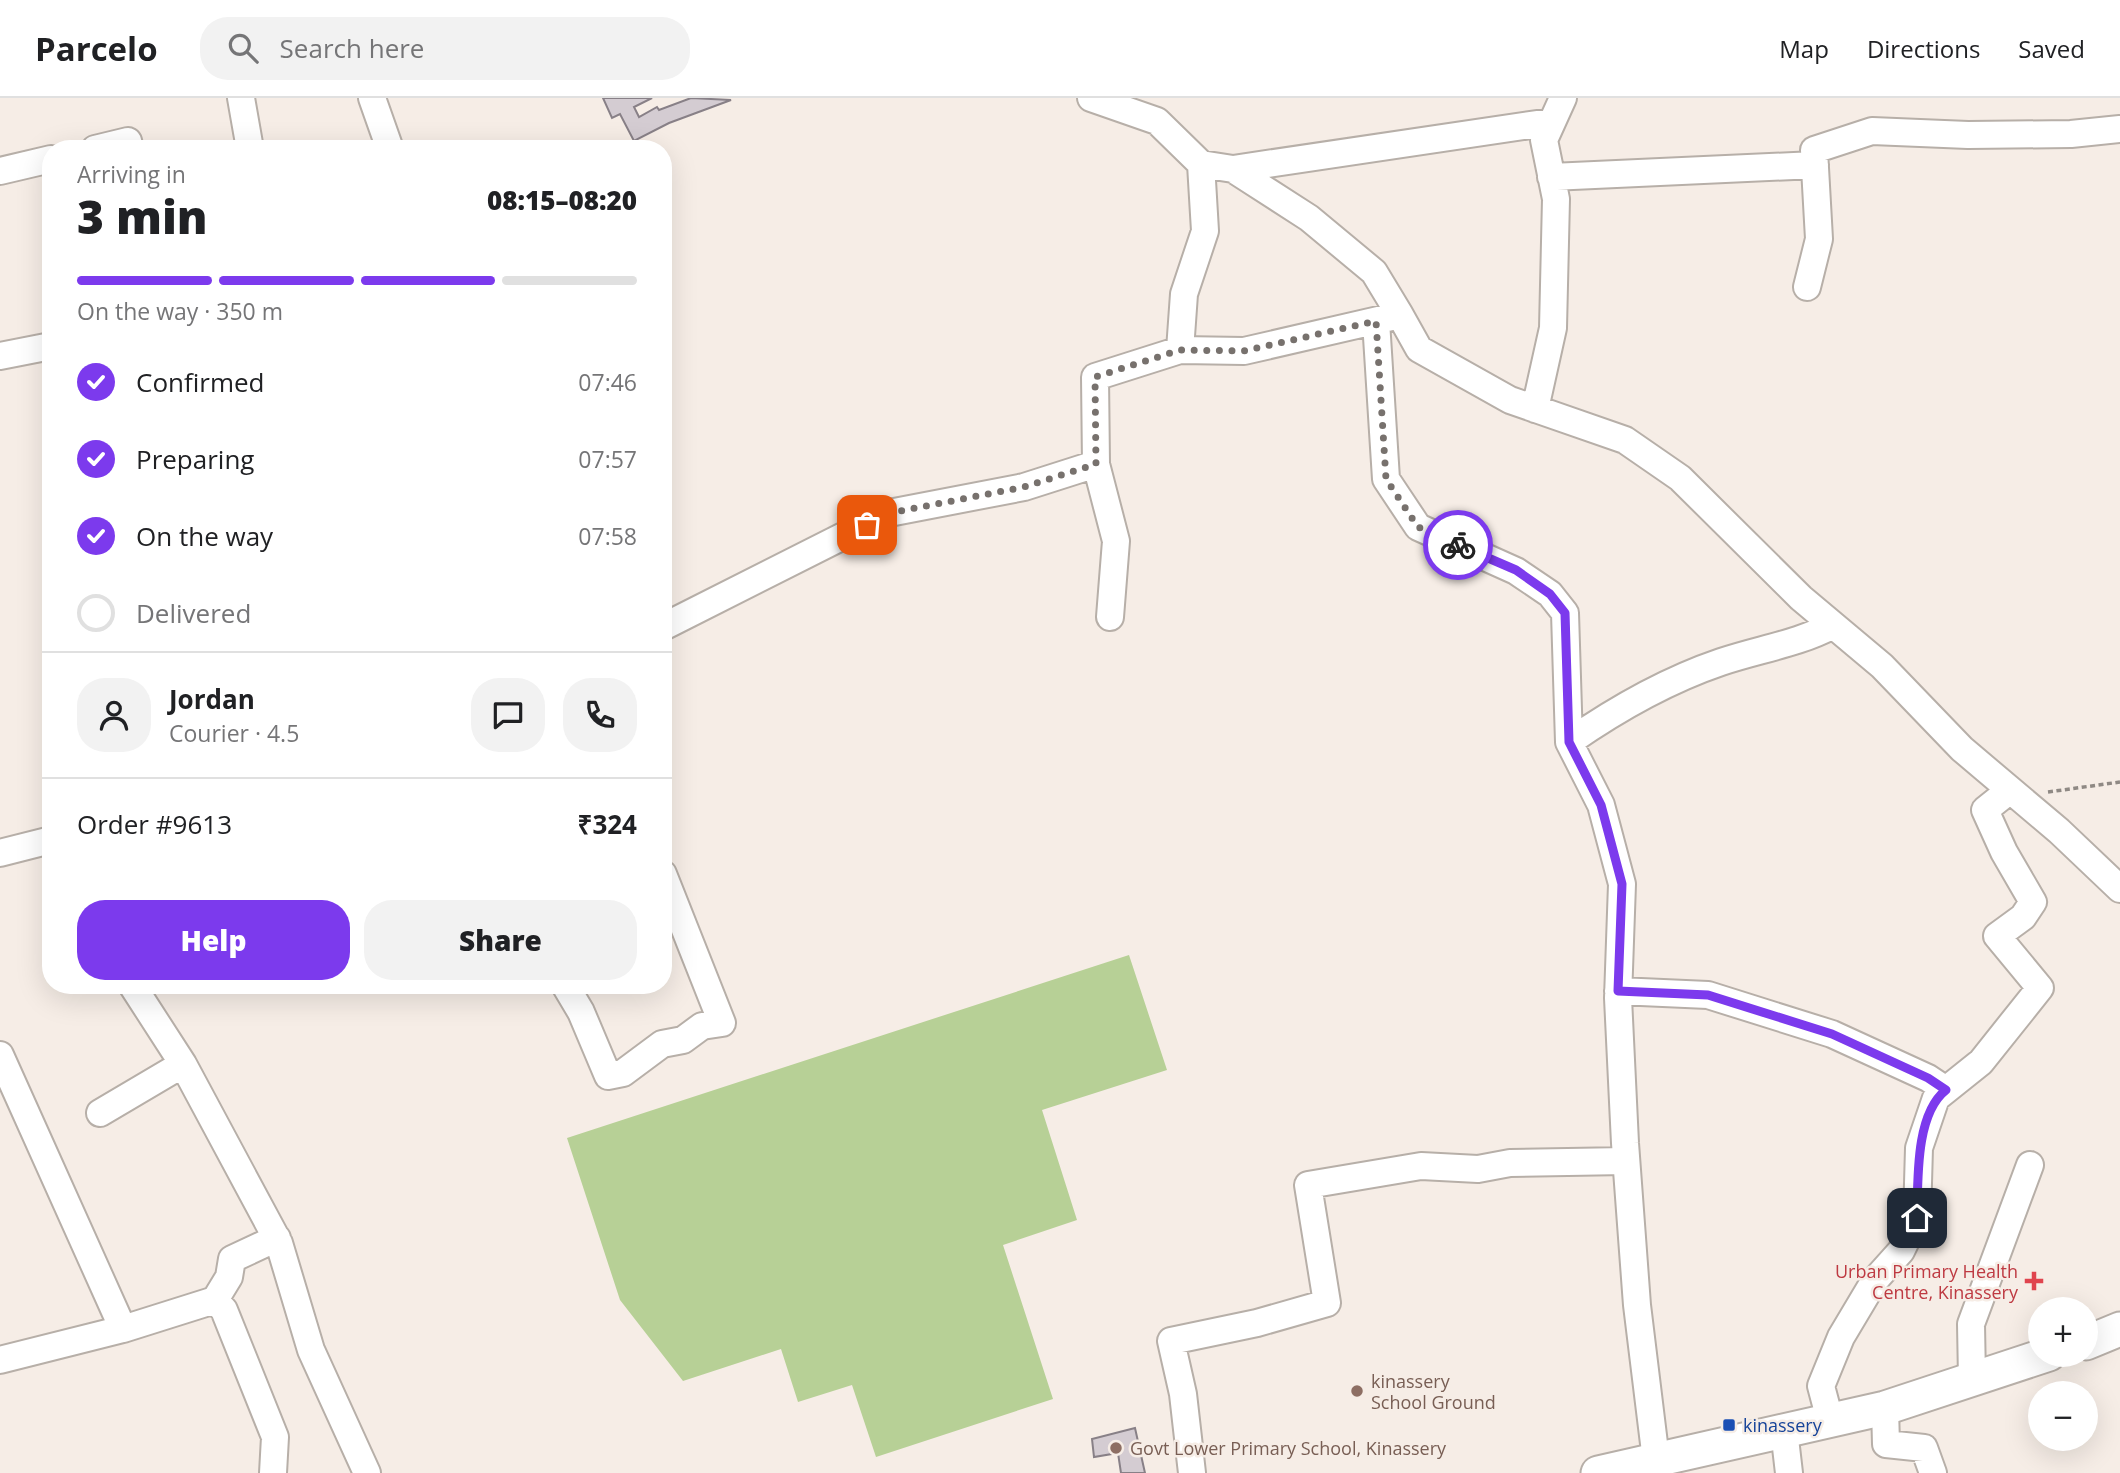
<!DOCTYPE html>
<html lang="en">
<head>
<meta charset="utf-8">
<style>
  :root { --surface:#fff; --page:#f2f2f2; --text:#202124; --muted:#757577; --line:#e0e0e0; --accent:#7c3aed }
  body { margin:0; font-family:"Open Sans",sans-serif; background:var(--page); color:var(--text); height:100vh; display:flex; flex-direction:column; font-size:26px; white-space:nowrap }
  * { box-sizing:border-box; margin:0 }
  p { font-size:23px; color:var(--muted) }
  .icon { flex:none; width:38px; height:38px; fill:none; stroke:currentColor; stroke-width:2; stroke-linecap:round; stroke-linejoin:round }
  .map { position:relative; flex:1; overflow:hidden }
  .panel { position:absolute; left:42px; top:42px; width:630px; height:854px; display:flex; flex-direction:column; background:var(--surface); border-radius:28px; box-shadow:0 7px 28px #0002 }
  .panel>* { flex:none }
  .tools { position:absolute; left:2028px; top:1199px; display:grid; gap:14px }
  .tools a { display:grid; place-items:center; width:70px; height:70px; border-radius:50%; background:var(--surface); box-shadow:0 7px 28px #0002; font-size:35px }
  .pin { position:absolute; display:grid; place-items:center; width:60px; height:60px; color:#fff; margin:-30px; border-radius:14px; box-shadow:0 4px 10px #0006 }
  .courier { position:absolute; display:grid; place-items:center; width:70px; height:70px; margin:-35px; border:5px solid #7c3aed; border-radius:50%; background:#fff; color:#222; box-shadow:0 2px 9px #0007 }
  .head em { font-style:normal; font-weight:800 }
  .head div { display:flex; flex-direction:column-reverse }
  .head { display:flex; align-items:center; justify-content:space-between; height:119px; padding:0 35px }
  h1 { font-size:46px; font-weight:800; line-height:52px }
  .bar { display:grid; grid-template-columns:repeat(4,1fr); gap:10px 7px; align-content:center; height:84px; padding:0 35px }
  .bar i { height:9px; border-radius:5px; background:var(--line) }
  .bar .on { background:var(--accent) }
  .bar p { grid-column:span 4 }
  .line { display:flex; align-items:center; gap:18px; padding:0 35px; border-top:2px solid var(--line) }
  .line div { flex:1 }
  .round { display:grid; place-items:center; flex:none; width:74px; height:74px; border-radius:28px; background:var(--page) }
  ol { padding:0 35px; list-style:none }
  li { display:flex; align-items:center; gap:21px; height:77px }
  li p { margin-inline-start:auto }
  li .icon { padding:7px; border-radius:50%; background:var(--accent); color:#fff; stroke-width:4 }
  li:last-child { color:var(--muted) }
  li i { width:38px; height:38px; border:4px solid var(--line); border-radius:50% }
  .button { display:flex; gap:14px; margin-top:auto; padding:14px 35px }
  .button a { flex:1; height:80px; border-radius:28px; background:var(--accent); color:#fff; font-size:28px; font-weight:800; line-height:80px; text-align:center }
  .button a+a { background:var(--page); color:var(--text) }
  header { display:flex; align-items:center; gap:42px; box-sizing:border-box; height:98px; padding:0 35px; background:var(--surface); border-bottom:2px solid var(--line) }
  header strong { font-size:33px }
  nav { display:flex; gap:38px; margin-inline-start:auto; font-size:24px }
  .search { width:490px; height:63px; background:var(--page); display:flex; align-items:center; gap:18px; box-sizing:border-box; padding:0 24px; border-radius:28px; color:var(--muted); font-size:26px }
  .map>svg:first-child { display:block }
</style>
</head>
<body>
<header>
<strong>Parcelo</strong>
<div class="search"><svg class="icon" aria-label="search" viewBox="0 0 24 24"><circle cx="10" cy="10" r="6"/><path d="M15 15l6 6"/></svg>Search here</div>
<nav><a>Map</a><a>Directions</a><a>Saved</a></nav>
</header>
<div class="map">
<svg width="2120" height="1375" viewBox="0 0 2120 1375">
  <rect width="100%" height="100%" fill="#f6ede6"/>
  <path fill="#b7d096" d="M1129,857L1167,972L1042,1012L1077,1122L1003,1147L1053,1301L876,1359L852,1287L798,1304L781,1251L683,1283L620,1202L567,1040Z"/>
  <path fill="#d4ccd2" stroke="#888087" stroke-width="2" d="M603,0H652L634,9L639,19L657,9L659,12L691,0L731,2L669,25L634,43L620,16L612,20Z
    M1135,1330L1145,1375H1121L1118,1355L1094,1359L1092,1341Z"/>
  <g fill="none" stroke-linecap="round" stroke-linejoin="round">
    <defs>
      <path id="minor" d="M241,0L250,51
        M372,0L390,51
        M1091,0L1157,23L1201,66L1205,133L1184,196L1180,252
        M95,51L128,43L130,51
        M1201,66L1233,71L1551,24
        M1233,71L1309,120L1374,174L1400,217
        M0,73L51,61
        M1551,79L1815,67
        M1807,189L1819,141L1814,52L1872,33L1968,37L2071,36L2120,31
        M1376,223L1386,381L1418,429L1516,473L1550,496L1565,515L1569,644
        M0,258L51,248
        M1535,311L1553,230L1556,101L1544,42L1563,0
        M1096,366L1116,443L1110,519
        M663,529L889,415L1024,389L1096,366L1095,279L1180,252L1244,253L1400,217L1419,251L1510,302L1625,342L1680,380L1801,500L1882,568L1962,651L2059,733L2120,791
        M0,755L51,742
        M132,887L183,966L279,1145L311,1252L367,1375
        M565,887L581,914L608,978L623,975L662,946L683,942L702,928L722,925L663,776
        M1618,893L1708,897L1832,936L1928,980L1946,992
        M0,957L123,1231L0,1262
        M100,1015L183,966
        M215,1202L229,1179L232,1161L277,1140
        M123,1231L215,1202L224,1212L275,1339L273,1375
        M1972,1281L1971,1226L2030,1067
        M1885,1310L1886,1346L1924,1350L1933,1375
        M1830,1322L1821,1288L1841,1239L1875,1182L1901,1153L1917,1120L1919,1050L1936,1000L1981,964L2040,890L1997,838L2023,819L2033,804L2004,754L1985,712L2010,692
        M1784,1332L1789,1375
        M1656,1362L1637,1207L1625,1045L1618,900L1622,786L1601,707L1569,644C1615,612 1668,582 1721,564C1759,551 1798,546 1833,527
        M1192,1375L1183,1296L1171,1243L1257,1225L1327,1205L1308,1087L1421,1068L1478,1071L1510,1065L1626,1063"/>
      <path id="major" d="M2086,1245L2120,1231
        M1598,1375L1885,1310L2049,1256"/>
    </defs>
    <use href="#minor" stroke="#b7afa8" stroke-width="30"/>
    <use href="#major" stroke="#b7afa8" stroke-width="37"/>
    <path stroke="#8f8984" stroke-width="3.5" stroke-dasharray="5 3.5" stroke-linecap="butt" d="M2048,694L2120,684"/>
    <use href="#minor" stroke="#fff" stroke-width="26"/>
    <use href="#major" stroke="#fff" stroke-width="33"/>
  </g>
  <g fill="none" stroke-linecap="round" stroke-linejoin="round">
    <path stroke="#77716d" stroke-width="7" stroke-dasharray="0 12.6" d="M867,427L890,415L1024,389L1096,366L1095,279L1180,252L1244,253L1376,223L1386,381L1418,429L1458,447"/>
    <path stroke="#7c3aed" stroke-width="9" d="M1458,447L1516,472L1550,496L1565,515L1569,644L1601,707L1622,786L1618,893L1708,897L1832,936L1928,980L1946,992C1915,1016 1918,1083 1917,1120"/>
  </g>
  <path fill="#e0444e" stroke="#f6ede6" stroke-width="2.5" d="M2030.5 1172.5h7v7h7v7h-7v7h-7v-7h-7v-7h7z"/>
  <g fill="#8d6e63" stroke="#f6ede6" stroke-width="2.5">
    <circle cx="1357" cy="1293" r="7"/>
    <circle cx="1116" cy="1350" r="7"/>
  </g>
  <rect fill="#1a4fb4" stroke="#f6ede6" stroke-width="2.5" x="1722" y="1320" width="14" height="14" rx="3.5"/>
  <g text-anchor="middle" dominant-baseline="central" stroke-width="5" stroke-linejoin="round" paint-order="stroke">
    <g font-size="18" fill="#be3a42" stroke="#f6ede6" text-anchor="end">
      <text x="2018" y="1173">Urban Primary Health<tspan x="2018" dy="21">Centre, Kinassery</tspan></text>
    </g>
    <g font-size="18" fill="#785e54" stroke="#f6ede6" text-anchor="start">
      <text x="1371" y="1283">kinassery<tspan x="1371" dy="21">School Ground</tspan></text>
      <text x="1130" y="1350">Govt Lower Primary School, Kinassery</text>
    </g>
    <g font-size="18" fill="#164399" stroke="#f6ede6" text-anchor="start">
      <text x="1743" y="1327">kinassery</text>
    </g>
  </g>
</svg>
<div class="tools">
<a>+</a>
<a>−</a>
</div>
<div class="pin" style="left:867px;top:427px;background:#ea580c"><svg class="icon" aria-label="bag" viewBox="0 0 24 24"><path d="M5 8h14l-1 12H6zM9 8a3 3 0 0 1 6 0"/></svg></div>
<div class="pin" style="left:1917px;top:1120px;background:#1f2937"><svg class="icon" aria-label="home" viewBox="0 0 24 24"><path d="M3 11l9-7 9 7M6 9v11h12V9"/></svg></div>
<div class="courier" style="left:1458px;top:447px"><svg class="icon" aria-label="bike" viewBox="0 0 24 24"><circle cx="6" cy="16" r="4"/><circle cx="18" cy="16" r="4"/><path d="M6 16l4-8h5l3 8M10 8l3 8H6M13 5h3"/></svg></div>
<section class="panel">
<div class="head"><div><h1>3 min</h1><p>Arriving in</p></div><em>08:15–08:20</em></div>
<div class="bar"><i class="on"></i><i class="on"></i><i class="on"></i><i></i><p>On the way · 350 m</p></div>
<ol>
<li><svg class="icon" aria-label="check" viewBox="0 0 24 24"><path d="M5 12l5 5 9-10"/></svg>Confirmed<p>07:46</p></li>
<li><svg class="icon" aria-label="check" viewBox="0 0 24 24"><path d="M5 12l5 5 9-10"/></svg>Preparing<p>07:57</p></li>
<li><svg class="icon" aria-label="check" viewBox="0 0 24 24"><path d="M5 12l5 5 9-10"/></svg>On the way<p>07:58</p></li>
<li><i></i>Delivered</li>
</ol>
<div class="line" style="height:126px"><a class="round"><svg class="icon" aria-label="person" viewBox="0 0 24 24"><circle cx="12" cy="8" r="4"/><path d="M4 21q1-7 8-7t8 7"/></svg></a><div><b>Jordan</b><p>Courier · 4.5</p></div><a class="round"><svg class="icon" aria-label="chat" viewBox="0 0 24 24"><path d="M4 5h16v11H9l-5 4z"/></svg></a><a class="round"><svg class="icon" aria-label="phone" viewBox="0 0 24 24"><path d="M5 4h4l2 5-3 2q2 4 5 5l2-3 5 2v4C11 20 4 13 5 4z"/></svg></a></div>
<div class="line" style="height:91px"><div>Order #9613</div><b>₹324</b></div>
<div class="button"><a>Help</a><a>Share</a></div>
</section>
</div>
</body>
</html>
